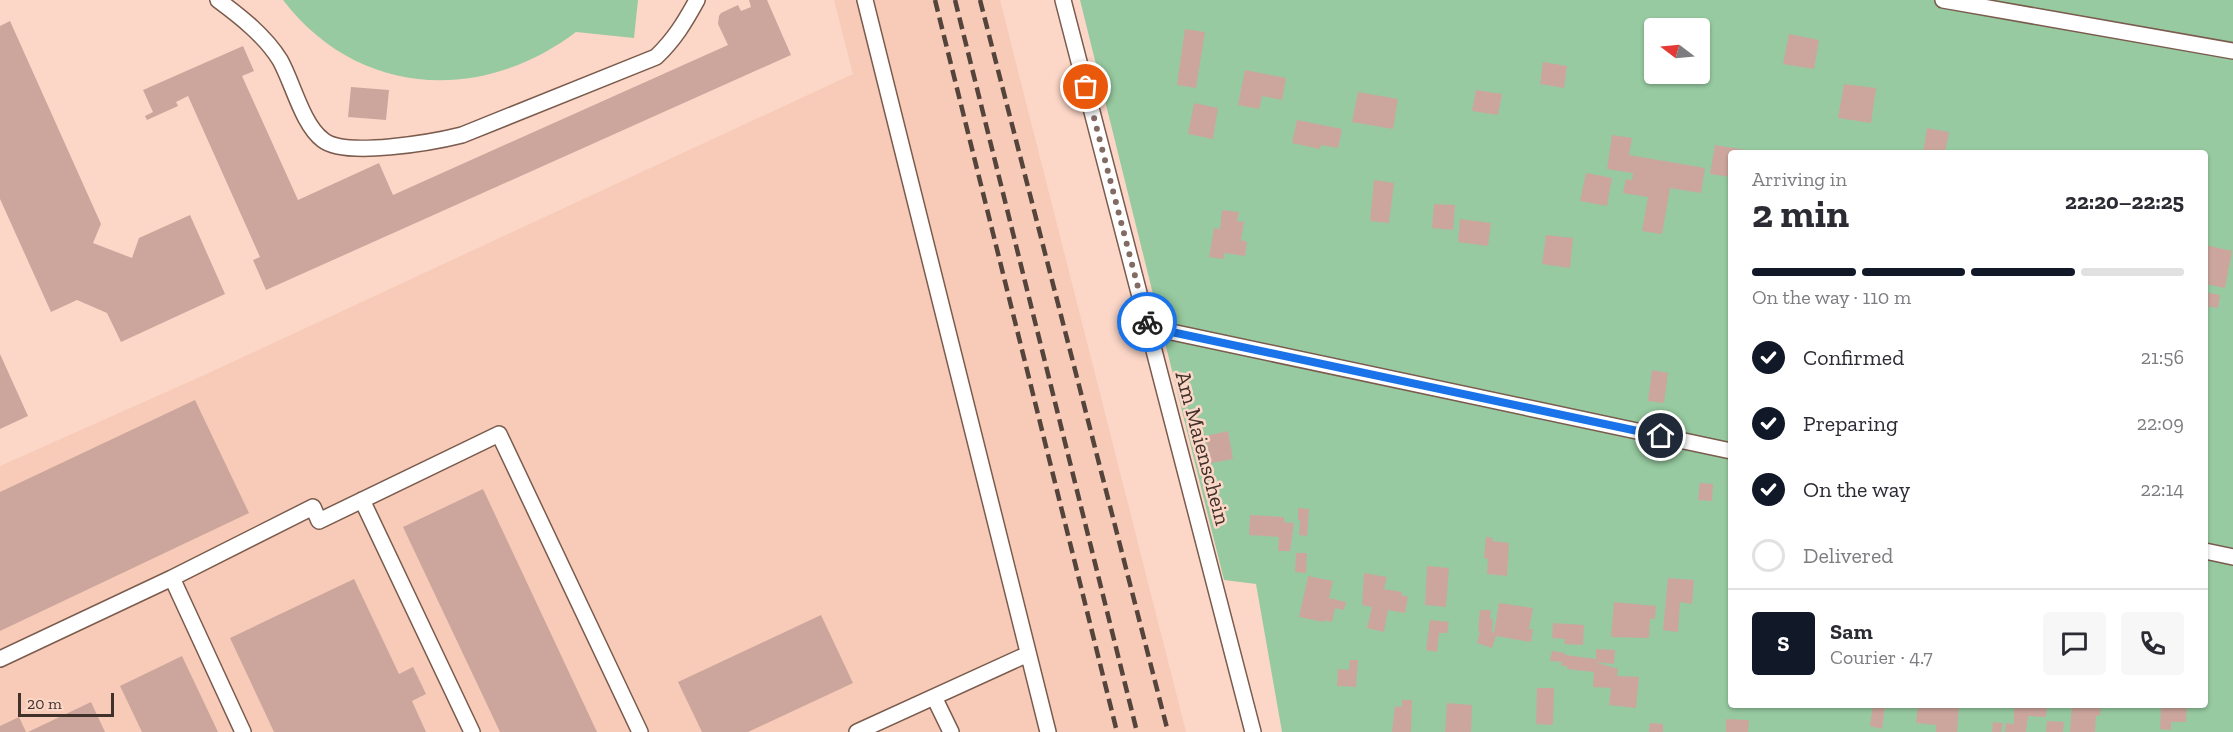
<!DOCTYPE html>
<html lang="en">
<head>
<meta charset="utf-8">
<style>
  :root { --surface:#fff; --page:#f7f7f7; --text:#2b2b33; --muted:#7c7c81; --line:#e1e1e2; --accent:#111827 }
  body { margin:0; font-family:"Zilla Slab",serif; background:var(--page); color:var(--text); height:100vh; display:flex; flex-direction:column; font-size:22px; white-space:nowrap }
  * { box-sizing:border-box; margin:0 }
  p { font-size:20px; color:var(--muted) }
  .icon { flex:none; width:33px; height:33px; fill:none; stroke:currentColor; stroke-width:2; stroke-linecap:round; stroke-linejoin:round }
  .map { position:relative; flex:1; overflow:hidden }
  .panel { position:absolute; left:1728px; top:150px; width:480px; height:558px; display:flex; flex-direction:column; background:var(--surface); border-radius:6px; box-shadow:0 2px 4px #0004 }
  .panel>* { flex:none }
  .needle { width:39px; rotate:286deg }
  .fabs { position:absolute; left:1644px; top:18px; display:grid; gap:12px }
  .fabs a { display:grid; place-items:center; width:66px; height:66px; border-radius:6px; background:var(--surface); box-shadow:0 2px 4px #0004; font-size:30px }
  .scale { position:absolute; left:18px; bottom:15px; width:96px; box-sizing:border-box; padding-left:6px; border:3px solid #40312b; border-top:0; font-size:16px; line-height:21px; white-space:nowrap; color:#40312b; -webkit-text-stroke:4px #fcd7c7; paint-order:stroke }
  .pin { position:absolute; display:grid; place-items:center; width:51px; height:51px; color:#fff; margin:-26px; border:3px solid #fff; border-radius:50%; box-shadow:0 2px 6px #0007 }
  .courier { position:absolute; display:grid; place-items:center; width:60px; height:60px; margin:-30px; border:4px solid #1a73e8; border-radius:50%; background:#fff; color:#222; box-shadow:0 2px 8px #0007 }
  .headline em { font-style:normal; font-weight:800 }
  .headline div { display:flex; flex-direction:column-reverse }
  .headline { display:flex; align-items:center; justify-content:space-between; height:102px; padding:0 24px }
  h1 { font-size:39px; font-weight:800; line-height:45px }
  .bar { display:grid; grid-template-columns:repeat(4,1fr); gap:9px 6px; align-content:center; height:72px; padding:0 24px }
  .bar i { height:8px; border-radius:4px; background:var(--line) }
  .bar .on { background:var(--accent) }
  .bar p { grid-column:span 4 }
  .line { display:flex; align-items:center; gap:15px; padding:0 24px; border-top:2px solid var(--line) }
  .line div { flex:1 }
  .round { display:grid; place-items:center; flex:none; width:63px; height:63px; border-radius:6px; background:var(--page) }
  ol { padding:0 24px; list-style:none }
  li { display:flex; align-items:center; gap:18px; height:66px }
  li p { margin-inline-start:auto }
  li .icon { padding:6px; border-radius:50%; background:var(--accent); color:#fff; stroke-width:4 }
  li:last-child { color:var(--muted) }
  li i { width:33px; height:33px; border:3px solid var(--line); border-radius:50% }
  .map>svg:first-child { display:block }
</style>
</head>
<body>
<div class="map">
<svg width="2233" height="732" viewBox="0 0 2233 732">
  <rect width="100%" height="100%" fill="#fcd7c7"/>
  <path fill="#f7cbb7" d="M834,0H1000L1186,732H0V466L202,376L853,74Z"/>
  <path fill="#97caa0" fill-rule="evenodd" d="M283,0H638L634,38L576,32C481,104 357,97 283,0Z
    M1080,0H2233V732H1282L1256,584L1224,580ZM1654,28H1700V74H1654ZM1731,153H2205V705H1731Z"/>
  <path fill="#cca69d" d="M749,0H767L791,55L266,290L253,260L260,257L188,96L176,102L178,106L147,120L145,116L153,112L143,90L243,46L254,71L242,76L298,200L379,163L393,195L728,45L718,24L719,16L721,13L738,5L741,11L751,7Z
    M10,21L101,224L93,243L132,258L139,238L190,215L225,294L121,342L107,313L77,300L51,312L0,199V26Z
    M1185,29L1205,32L1196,88L1177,85Z
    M1789,34L1819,40L1814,69L1783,64Z
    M1543,62L1567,66L1564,88L1540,84Z
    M1245,70L1286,78L1282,100L1262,96L1259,109L1238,105Z
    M1844,84L1876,88L1871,123L1838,118Z
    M351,87L389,90L386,120L348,117Z
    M1476,90L1502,94L1498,115L1472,111Z
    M1358,92L1398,99L1393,129L1352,122Z
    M1194,103L1218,108L1213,139L1188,134Z
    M1297,120L1342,129L1338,148L1321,145L1320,149L1292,143Z
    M1927,128L1949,132L1945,153H1923Z
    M1612,135L1632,138L1629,155L1705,168L1701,193L1670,188L1662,234L1642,231L1648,197L1623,193L1626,179L1632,180L1633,173L1607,169Z
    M1715,145L1746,150L1745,153H1731V177L1710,174Z
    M1586,173L1612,178L1607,206L1580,201Z
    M1374,180L1394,183L1389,223L1370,221Z
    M1434,204L1455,205L1453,230L1432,228Z
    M1222,210L1239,212L1237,221L1244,222L1241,240L1247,242L1245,256L1224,253V259L1209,257L1214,228L1220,229Z
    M1460,219L1491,223L1488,246L1458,242Z
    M1546,235L1573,238L1570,268L1542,264Z
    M2205,245L2232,251L2225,288L2205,284Z
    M2205,292L2220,295L2218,308L2205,306Z
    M0,354L28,416L0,429Z
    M1652,370L1668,373L1664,403L1648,401Z
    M195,400L249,513L0,631V492Z
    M1228,431L1233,459L1211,463L1206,436Z
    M1700,483L1713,484L1712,501L1698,500Z
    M483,489L597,732H500L403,527Z
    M1298,508L1309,509L1307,536L1299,535L1300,520H1298Z
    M1250,515L1284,517V522L1294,523L1290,551H1278L1279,537L1249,535Z
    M1486,537L1493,538L1492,541L1509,543L1507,576L1487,574L1488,559L1484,558Z
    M1296,553H1307L1306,573L1295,572Z
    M1427,566L1449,568L1446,607L1425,605Z
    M1364,573L1387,577L1384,589L1402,592L1401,595L1408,597L1405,613L1388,610L1384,632L1367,628L1372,607L1362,605Z
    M1308,576L1333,581L1329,598L1346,602L1344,610L1335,608L1332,622L1324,620V622L1299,617Z
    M1668,578L1694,580L1692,604L1680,602L1678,632L1663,630Z
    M354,579L399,674L413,667L426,694L412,701L426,732H274L230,638Z
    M1614,602L1656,606L1655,619H1650L1649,638L1611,637Z
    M1499,603L1533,608L1529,629H1533L1531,642L1496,636L1492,648L1477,643L1480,632L1478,631L1480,610H1491L1490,619H1493L1492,632L1494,633Z
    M821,615L853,683L748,732H702L678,682Z
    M1430,620L1449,622L1447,633H1439L1437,652L1426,650Z
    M1553,623L1584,625L1583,645L1564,644L1565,639L1552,638Z
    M1596,649L1615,650L1614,664L1595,662L1618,669L1617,676L1639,677L1636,708L1609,705L1611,688L1593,687L1594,672L1567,669V666H1561L1562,662L1550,661L1552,651L1565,653V655L1596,659Z
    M182,656L218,732H142L120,686Z
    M1350,660H1358L1356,687L1337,686L1338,669L1349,670Z
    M1537,688H1554L1553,725L1536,724Z
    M1402,700H1412L1411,732H1392L1395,706L1402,707Z
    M91,702L105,732H28Z
    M1447,703L1472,705L1471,732H1445Z
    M1873,705H1885L1882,729L1870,726Z
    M1918,705H1959L1957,732H1936V725L1916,723Z
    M2014,705H2047L2046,717L2028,716L2026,732H2005L2006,723L2014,724Z
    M2072,705H2101L2100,716L2096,715L2095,732H2070Z
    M2161,705H2187L2186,722H2171V730L2160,729Z
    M19,717L26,732H0V726Z
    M1726,719L1749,720L1748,732H1726Z
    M2047,721L2064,722L2063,732H2046Z
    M1993,722L2003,723L2001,732H1992Z
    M1650,723L1663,724V732H1649Z"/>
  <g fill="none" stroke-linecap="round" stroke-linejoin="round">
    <defs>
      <path id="lane" d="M218,0C241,17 265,36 280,60C293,83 302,124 323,140C345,158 434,142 462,135L656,57C674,40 685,22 697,0
        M865,0L1048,732
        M1063,0L1253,732
        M1943,0L2233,51
        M1148,327L1731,451
        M362,500L472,732
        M2205,551L2233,557
        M0,659L172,578
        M934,697L951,732
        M243,732L172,578L313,507L319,521L499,434L640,732
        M857,732L1028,654"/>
    </defs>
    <use href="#lane" stroke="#7a5b4d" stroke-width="18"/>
    <use href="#lane" stroke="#fff" stroke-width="15"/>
    <path stroke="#55443c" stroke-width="4.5" stroke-dasharray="12 6" stroke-linecap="butt" d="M935,0L1117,732
      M955,0L1137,732
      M980,0L1168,732"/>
  </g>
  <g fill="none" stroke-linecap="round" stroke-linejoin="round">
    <path stroke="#826b62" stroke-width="6" stroke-dasharray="0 10.8" d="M1086,87L1147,322"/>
    <path stroke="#1a73e8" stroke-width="8" d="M1147,322L1148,327L1661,436"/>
  </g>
  <g text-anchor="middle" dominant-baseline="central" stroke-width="5" stroke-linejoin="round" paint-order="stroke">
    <g font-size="22" fill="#40312b" stroke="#fcd7c7">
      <text transform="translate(1203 448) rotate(75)">Am Maienschein</text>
    </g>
  </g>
</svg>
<div class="fabs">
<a><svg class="needle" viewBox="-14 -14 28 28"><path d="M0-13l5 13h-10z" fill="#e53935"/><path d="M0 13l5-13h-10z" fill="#7c7c81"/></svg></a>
</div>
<div class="scale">20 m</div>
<div class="pin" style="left:1086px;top:87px;background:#ea580c"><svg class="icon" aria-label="bag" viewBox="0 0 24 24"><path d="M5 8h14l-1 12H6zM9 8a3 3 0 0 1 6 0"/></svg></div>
<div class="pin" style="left:1661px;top:436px;background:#1f2937"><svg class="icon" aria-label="home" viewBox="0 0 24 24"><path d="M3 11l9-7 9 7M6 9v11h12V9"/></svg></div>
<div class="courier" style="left:1147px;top:322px"><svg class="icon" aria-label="bike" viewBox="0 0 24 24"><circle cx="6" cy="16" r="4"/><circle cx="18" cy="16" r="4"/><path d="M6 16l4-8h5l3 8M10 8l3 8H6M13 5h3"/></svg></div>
<section class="panel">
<div class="headline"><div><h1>2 min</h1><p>Arriving in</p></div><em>22:20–22:25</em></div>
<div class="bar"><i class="on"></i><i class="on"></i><i class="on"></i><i></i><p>On the way · 110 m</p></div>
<ol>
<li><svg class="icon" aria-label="check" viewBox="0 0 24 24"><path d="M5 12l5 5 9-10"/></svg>Confirmed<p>21:56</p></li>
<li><svg class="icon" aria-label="check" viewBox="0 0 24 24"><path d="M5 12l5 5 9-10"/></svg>Preparing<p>22:09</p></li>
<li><svg class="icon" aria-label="check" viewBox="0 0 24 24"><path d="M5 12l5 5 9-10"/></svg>On the way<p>22:14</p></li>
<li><i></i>Delivered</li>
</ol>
<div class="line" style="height:108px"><b class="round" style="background:var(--accent);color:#fff">S</b><div><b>Sam</b><p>Courier · 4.7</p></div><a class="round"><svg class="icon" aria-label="chat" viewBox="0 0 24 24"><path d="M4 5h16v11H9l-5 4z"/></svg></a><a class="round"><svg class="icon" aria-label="phone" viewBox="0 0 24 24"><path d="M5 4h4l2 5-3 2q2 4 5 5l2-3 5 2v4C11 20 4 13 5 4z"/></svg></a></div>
</section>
</div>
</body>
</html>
